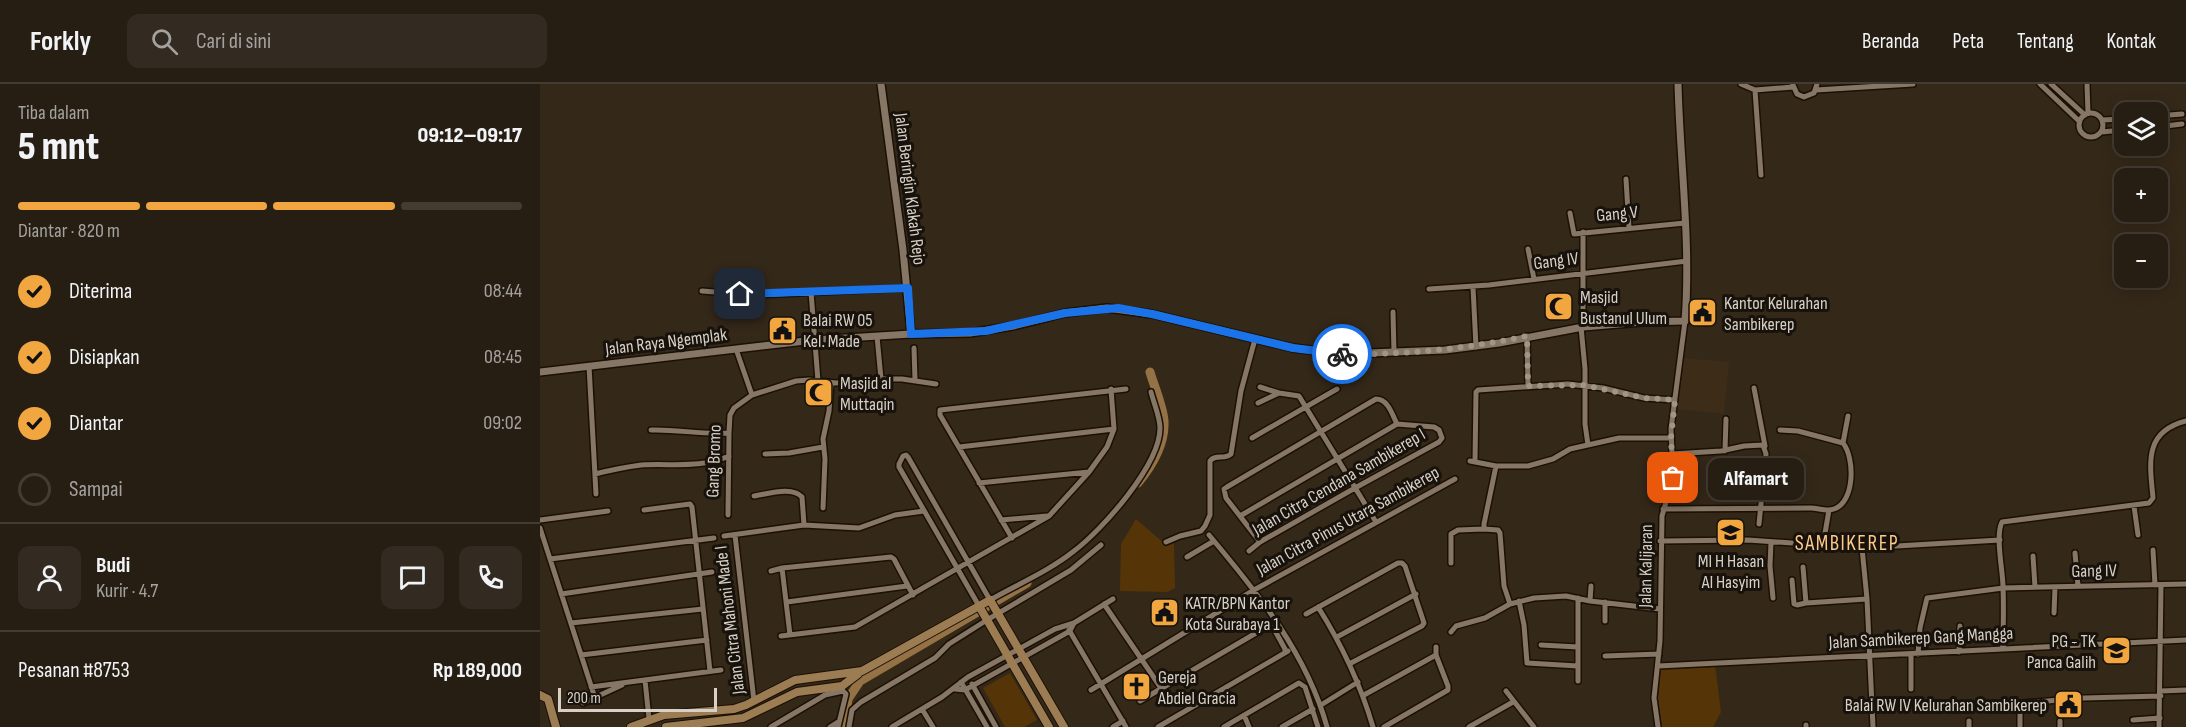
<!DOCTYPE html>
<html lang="id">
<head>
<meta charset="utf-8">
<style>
  :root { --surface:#271e13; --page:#332b21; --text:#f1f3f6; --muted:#a4a2a0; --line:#433c33; --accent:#f1a640 }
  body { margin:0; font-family:"Sofia Sans Condensed",sans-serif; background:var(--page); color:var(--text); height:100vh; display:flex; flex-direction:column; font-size:22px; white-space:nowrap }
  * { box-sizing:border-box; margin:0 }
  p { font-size:20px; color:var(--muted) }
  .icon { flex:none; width:33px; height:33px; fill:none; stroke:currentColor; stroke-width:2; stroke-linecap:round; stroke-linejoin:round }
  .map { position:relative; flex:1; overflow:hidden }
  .side { display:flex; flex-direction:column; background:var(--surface); width:540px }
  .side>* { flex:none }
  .buttons { position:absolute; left:1574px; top:18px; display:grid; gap:12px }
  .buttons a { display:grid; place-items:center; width:54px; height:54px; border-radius:12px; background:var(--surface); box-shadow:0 3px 15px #0003,0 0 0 2px var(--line); font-size:30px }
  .scale { position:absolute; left:18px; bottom:15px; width:159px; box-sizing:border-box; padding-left:6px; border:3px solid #d8d0c6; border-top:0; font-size:16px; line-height:21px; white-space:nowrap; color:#d8d0c6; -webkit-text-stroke:4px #17120b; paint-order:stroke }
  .pin { position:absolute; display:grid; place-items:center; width:51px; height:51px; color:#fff; margin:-26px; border-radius:12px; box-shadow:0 3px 9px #0006 }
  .courier { position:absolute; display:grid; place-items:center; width:60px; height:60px; margin:-30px; border:4px solid #1a73e8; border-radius:50%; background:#fff; color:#222; box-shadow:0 2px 8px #0007 }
  .bubble { position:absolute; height:42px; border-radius:12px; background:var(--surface); box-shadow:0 3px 15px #0003,0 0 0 2px var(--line); font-size:20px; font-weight:800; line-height:42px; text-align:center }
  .headline em { font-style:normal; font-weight:800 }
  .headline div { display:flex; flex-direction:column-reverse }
  .headline { display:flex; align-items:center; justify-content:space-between; height:102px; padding:0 18px }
  h1 { font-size:39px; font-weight:800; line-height:45px }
  .bar { display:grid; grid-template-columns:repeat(4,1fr); gap:9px 6px; align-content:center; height:72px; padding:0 18px }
  .bar i { height:8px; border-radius:4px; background:var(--line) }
  .bar .selected { background:var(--accent) }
  .bar p { grid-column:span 4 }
  .line { display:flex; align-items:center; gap:15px; padding:0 18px; border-top:2px solid var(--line) }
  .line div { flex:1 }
  .round { display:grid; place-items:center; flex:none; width:63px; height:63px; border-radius:12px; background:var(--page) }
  ol { padding:0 18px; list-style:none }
  li { display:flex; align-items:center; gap:18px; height:66px }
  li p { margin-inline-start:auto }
  li .icon { padding:6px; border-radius:50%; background:var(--accent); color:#111; stroke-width:4 }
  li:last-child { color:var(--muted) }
  li i { width:33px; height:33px; border:3px solid var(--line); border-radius:50% }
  header { display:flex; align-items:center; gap:36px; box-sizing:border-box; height:84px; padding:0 30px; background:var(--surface); border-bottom:2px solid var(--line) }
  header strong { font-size:28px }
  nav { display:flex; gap:33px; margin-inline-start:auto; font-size:21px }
  .search { width:420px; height:54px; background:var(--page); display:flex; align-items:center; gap:15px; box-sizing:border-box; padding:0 21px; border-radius:12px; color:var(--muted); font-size:22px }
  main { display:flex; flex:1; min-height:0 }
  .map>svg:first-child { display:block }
</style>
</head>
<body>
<header>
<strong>Forkly</strong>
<div class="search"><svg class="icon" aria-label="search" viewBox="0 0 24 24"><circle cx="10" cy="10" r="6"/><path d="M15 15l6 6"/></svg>Cari di sini</div>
<nav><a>Beranda</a><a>Peta</a><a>Tentang</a><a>Kontak</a></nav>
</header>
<main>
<section class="side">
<div class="headline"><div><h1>5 mnt</h1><p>Tiba dalam</p></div><em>09:12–09:17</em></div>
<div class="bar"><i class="selected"></i><i class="selected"></i><i class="selected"></i><i></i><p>Diantar · 820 m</p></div>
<ol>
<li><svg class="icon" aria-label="check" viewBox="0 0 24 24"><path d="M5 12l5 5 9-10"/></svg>Diterima<p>08:44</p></li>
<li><svg class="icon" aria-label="check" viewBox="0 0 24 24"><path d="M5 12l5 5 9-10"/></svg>Disiapkan<p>08:45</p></li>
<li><svg class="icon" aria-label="check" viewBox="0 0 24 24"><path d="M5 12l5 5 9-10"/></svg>Diantar<p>09:02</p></li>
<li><i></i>Sampai</li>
</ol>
<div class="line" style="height:108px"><a class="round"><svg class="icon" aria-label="person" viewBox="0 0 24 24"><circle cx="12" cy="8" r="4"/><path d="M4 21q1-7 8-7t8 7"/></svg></a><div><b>Budi</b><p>Kurir · 4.7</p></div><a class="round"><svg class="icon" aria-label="chat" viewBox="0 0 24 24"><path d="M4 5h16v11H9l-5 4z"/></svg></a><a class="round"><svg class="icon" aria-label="phone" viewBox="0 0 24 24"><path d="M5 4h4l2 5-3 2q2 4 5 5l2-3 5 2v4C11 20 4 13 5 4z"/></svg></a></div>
<div class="line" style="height:78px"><div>Pesanan #8753</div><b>Rp 189,000</b></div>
</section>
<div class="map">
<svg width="1646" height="643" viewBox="0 0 1646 643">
  <rect width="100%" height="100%" fill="#342819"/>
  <path fill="#3d2c17" d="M1143,274L1189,278L1184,330L1135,325Z"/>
  <path fill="#553507" d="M596,435L626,461L634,459L635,504L627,508L580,507L581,460Z
    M1175,581L1181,628L1173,643H1122L1117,609L1121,583Z
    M470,589L497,636L484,643H465L443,604Z"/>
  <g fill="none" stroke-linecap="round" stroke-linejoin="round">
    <path stroke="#957146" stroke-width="9" d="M598,399C611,383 625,360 624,338C624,325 614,302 610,288
      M304,643L308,615L320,597L487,499"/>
    <defs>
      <path id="minor" d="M1201,0L1215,6L1253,3
        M1500,0L1539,37
        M1511,0L1545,31
        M1547,0L1548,29
        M1253,1L1257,10L1264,13L1274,9L1277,0
        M1215,6L1221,91
        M1276,6L1373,0
        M1539 41a12 12 0 1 1 24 0a12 12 0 1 1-24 0Z
        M1617,32L1642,30
        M1562,36L1584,35
        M1617,43L1642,40
        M1561,48L1584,46
        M1086,95L1089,144
        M1030,129L1034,150L1145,139
        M1043,148V243
        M988,165L994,195
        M933,203L936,263
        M889,205L949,201L1147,177
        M162,207L215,211L368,204
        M271,208L278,297
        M853,228L854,269
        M1041,243L1045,285V340L1048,361
        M987,252L988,302
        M374,264L375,296
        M196,265L212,311
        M49,282L56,410
        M341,295H362L396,300
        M720,303L739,309
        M1214,304L1225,362
        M718,319L739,309L759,312L836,438
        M111,346C137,345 162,351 189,349
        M712,354L797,305
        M1303,359L1308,332
        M419,363L574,345
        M1185,367L1186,335
        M225,370L249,369L283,363
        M1132,370L1181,367L1204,362L1223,361L1226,370L1219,440
        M930,377L956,382H988L1013,375L1030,365L1079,354H1131
        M935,378L936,308L938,306L1028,300L1063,304L1104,314L1135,316
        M956,382L944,440V445L958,446L960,449L964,502L970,520
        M55,390C71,386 86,383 101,381C132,379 160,385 189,372
        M439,399L549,388
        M214,412C228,410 252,402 262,413L264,441
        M1594,422L1598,451
        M283,424L285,375L283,355L289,327L291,299
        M1123,425C1172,425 1221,424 1271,424C1278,424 1287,428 1294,425C1315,418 1315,374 1303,359L1258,347L1240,346
        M104,426L150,420L152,423L170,587
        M188,431L189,349L190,331L194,324L212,311L256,297L269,296L296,299L341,295L337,252
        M700,432L857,340
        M0,436L68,427
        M461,436L507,432
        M0,444L55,614
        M195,451L214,617
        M669,451C717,508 767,570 787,643
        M184,452L264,441L319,444L355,431L384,427
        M472,454L400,331V326L586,305
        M1120,457L1208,456L1322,464L1460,456
        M626,458L640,452L661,447L665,442L670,431V377C675,370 685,376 691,370L701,307L715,255
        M1231,458L1230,482L1233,514
        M1283,461L1289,426
        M1322,464L1327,515L1333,643
        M1613,466L1615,501
        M709,467L720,458L815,404L899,358L902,354L899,346L894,343L857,340C852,330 848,315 836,315L687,403L684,405L686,414L720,458
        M1535,469L1538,502
        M1493,472L1495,503
        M647,473L674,457
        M10,475L174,454
        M911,479V450L918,446L944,445
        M1263,483L1266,519L1327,515
        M242,484L250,551
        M231,487L242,484L351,473L354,475L373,511
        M1252,496L1254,520L1257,521L1266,519
        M21,510L172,488
        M979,517L984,541L987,579L1038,582
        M1050,517L1051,502
        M247,518L367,502
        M564,520L621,604
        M439,522L359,383V380L363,372L366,371L368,373L450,516C478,500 509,487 534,467C562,446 620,381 620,344C620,333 614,320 611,308
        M778,523C802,561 820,599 833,643
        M1514,529L1515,503
        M766,530L858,479H862L865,482L884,539L882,542L811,579
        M1065,537V518
        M31,539L163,525
        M529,546L586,643
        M911,548L916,542L945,534L970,520L994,514L1026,512L1050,517L1120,525
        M241,552L315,543L509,432L549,388L567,363L574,345L571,305
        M797,553L876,510
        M1001,561L1038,563
        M1463,565C1463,545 1464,524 1463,503C1463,487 1455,452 1462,438L1609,419L1613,414C1610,380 1603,348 1646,337
        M1419,568L1420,542
        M1378,570L1380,544L1387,514L1463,504L1646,500
        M41,571L167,556
        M1065,572L1119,570
        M1118,582L1646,556
        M105,596L109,635
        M1038,597V514
        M421,598L447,643
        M432,600L456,643
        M51,603L181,586
        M415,605L425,606L530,547L534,539
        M1371,605V570
        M551,606L714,506L915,395
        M966,607L994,643
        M1621,607L1646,606
        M824,611L896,571
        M600,617L728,542L734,545L745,565V568
        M43,619L82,601
        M781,621L818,598
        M382,625L393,643
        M704,631L709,643
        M1593,636L1620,634
        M1520,637V643
        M231,643L285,611L303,607L306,610L298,643
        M290,643L298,638
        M309,643L312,626L321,618L395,574L409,560L447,536L531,486L561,461
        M352,643L402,613L428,593L515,545L534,539L573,515
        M573,643L583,637
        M618,643L748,567
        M684,643L759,599L765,603L778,643
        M742,643L773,625
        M844,643L908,606V602L896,571V563
        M929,643L973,618
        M1118,643L1114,614L1120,557L1122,432L1133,394L1131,345L1145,237
        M1266,643V641
        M1429,643V637
        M1480,643V621L1483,619L1544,614L1621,612
        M1619,643L1621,501"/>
      <path id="tertiary" d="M341,0L363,166L371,250
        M0,288L274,256L371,250L430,249L473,242L525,229L567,224L612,230L753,264L804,270L905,266L959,259L1043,243L1102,238L1145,237C1151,158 1140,79 1138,0"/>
      <path id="secondary" d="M439,522L509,643
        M0,611L8,615L16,643
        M91,643L124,631L194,625L206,621L255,596L322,587L450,516L524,643
        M126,643L203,634L257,608L302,602L318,590"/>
    </defs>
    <use href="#minor" stroke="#1c1004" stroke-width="8"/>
    <use href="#tertiary" stroke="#1c1004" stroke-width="10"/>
    <use href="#secondary" stroke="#1c1004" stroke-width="10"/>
    <use href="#minor" stroke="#857665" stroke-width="5"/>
    <use href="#tertiary" stroke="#857665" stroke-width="7"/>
    <use href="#secondary" stroke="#9b7c53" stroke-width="8"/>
  </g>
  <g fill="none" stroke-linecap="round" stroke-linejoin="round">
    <path stroke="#9f9589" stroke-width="6" stroke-dasharray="0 10.8" d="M802,270C864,271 926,265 987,252L988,302L1044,301L1104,314L1135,316L1131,354L1133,394"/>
    <path stroke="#1a73e8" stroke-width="8" d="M200,210L368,204L371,250L446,247L525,229L578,224L612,230L753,264L802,270"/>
  </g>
  <defs>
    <symbol id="mosque-square" viewBox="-11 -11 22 22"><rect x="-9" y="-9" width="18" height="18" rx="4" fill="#f1a640" stroke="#17120b"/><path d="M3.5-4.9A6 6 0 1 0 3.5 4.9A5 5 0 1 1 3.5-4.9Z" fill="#111"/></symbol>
    <symbol id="civic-square" viewBox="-11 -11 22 22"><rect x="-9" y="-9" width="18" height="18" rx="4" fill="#f1a640" stroke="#17120b"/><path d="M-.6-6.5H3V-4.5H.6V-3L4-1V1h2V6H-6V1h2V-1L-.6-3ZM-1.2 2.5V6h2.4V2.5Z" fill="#111"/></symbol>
    <symbol id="school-square" viewBox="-11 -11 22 22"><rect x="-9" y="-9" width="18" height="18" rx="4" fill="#f1a640" stroke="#17120b"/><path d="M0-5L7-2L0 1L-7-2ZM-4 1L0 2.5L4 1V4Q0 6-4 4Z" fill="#111"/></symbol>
    <symbol id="church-square" viewBox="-11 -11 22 22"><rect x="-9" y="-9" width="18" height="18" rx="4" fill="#f1a640" stroke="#17120b"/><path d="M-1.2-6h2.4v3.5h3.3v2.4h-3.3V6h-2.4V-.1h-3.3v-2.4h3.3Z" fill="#111"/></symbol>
  </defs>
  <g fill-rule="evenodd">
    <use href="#mosque-square" x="1002" y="206" width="33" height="33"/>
    <use href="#civic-square" x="1146" y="212" width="33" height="33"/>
    <use href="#civic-square" x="226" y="230" width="33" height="33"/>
    <use href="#mosque-square" x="262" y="292" width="33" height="33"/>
    <use href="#school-square" x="1174" y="432" width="33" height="33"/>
    <use href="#civic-square" x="608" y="512" width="33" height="33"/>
    <use href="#school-square" x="1560" y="550" width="33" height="33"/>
    <use href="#church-square" x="580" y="586" width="33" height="33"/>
    <use href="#civic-square" x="1512" y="604" width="33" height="33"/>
  </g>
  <g text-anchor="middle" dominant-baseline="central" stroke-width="6" stroke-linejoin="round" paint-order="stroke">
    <g font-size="18" fill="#d8d0c6" stroke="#17120b">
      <text transform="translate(370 105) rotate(83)">Jalan Beringin Klakah Rejo</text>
      <text transform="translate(1077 130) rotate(-5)">Gang V</text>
      <text transform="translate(1016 177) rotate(-7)">Gang IV</text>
      <text transform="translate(126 258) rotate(-7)">Jalan Raya Ngemplak</text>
      <text transform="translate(174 377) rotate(-88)">Gang Bromo</text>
      <text transform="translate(799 398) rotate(-30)">Jalan Citra Cendana Sambikerep I</text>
      <text transform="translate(808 437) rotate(-29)">Jalan Citra Pinus Utara Sambikerep</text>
      <text transform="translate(1106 482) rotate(-89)">Jalan Kalijaran</text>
      <text transform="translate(1554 487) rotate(-1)">Gang IV</text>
      <text transform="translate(190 536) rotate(-97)">Jalan Citra Mahoni Made I</text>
      <text transform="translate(1381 554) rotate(-3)">Jalan Sambikerep Gang Mangga</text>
    </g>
    <g font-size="18" fill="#d8d0c6" stroke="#17120b" text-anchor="start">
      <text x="1040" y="213">Masjid<tspan x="1040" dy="21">Bustanul Ulum</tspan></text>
      <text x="1184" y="219">Kantor Kelurahan<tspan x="1184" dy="21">Sambikerep</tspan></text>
      <text x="263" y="236">Balai RW 05<tspan x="263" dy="21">Kel. Made</tspan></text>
      <text x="300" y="299">Masjid al<tspan x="300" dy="21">Muttaqin</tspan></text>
      <text x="1191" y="477" text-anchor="middle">MI H Hasan<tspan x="1191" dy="21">Al Hasyim</tspan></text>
      <text x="645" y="519">KATR/BPN Kantor<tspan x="645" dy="21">Kota Surabaya 1</tspan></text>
      <text x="1556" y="557" text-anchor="end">PG - TK<tspan x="1556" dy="21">Panca Galih</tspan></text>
      <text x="618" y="593">Gereja<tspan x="618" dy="21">Abdiel Gracia</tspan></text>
      <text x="1507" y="621" text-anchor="end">Balai RW IV Kelurahan Sambikerep</text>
    </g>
    <g font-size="21" letter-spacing="1.5" fill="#fec98a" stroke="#17120b">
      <text x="1307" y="459">SAMBIKEREP</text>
    </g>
  </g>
</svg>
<div class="buttons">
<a><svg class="icon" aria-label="layers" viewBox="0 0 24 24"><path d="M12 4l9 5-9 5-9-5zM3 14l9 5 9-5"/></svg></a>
<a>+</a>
<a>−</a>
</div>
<div class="scale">200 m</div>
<div class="pin" style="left:1133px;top:394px;background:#ea580c"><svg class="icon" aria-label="bag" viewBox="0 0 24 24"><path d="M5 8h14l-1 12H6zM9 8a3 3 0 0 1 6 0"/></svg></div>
<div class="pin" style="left:200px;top:210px;background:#1f2937"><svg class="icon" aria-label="home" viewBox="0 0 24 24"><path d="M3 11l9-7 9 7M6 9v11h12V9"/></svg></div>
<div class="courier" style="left:802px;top:270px"><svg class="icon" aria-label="bike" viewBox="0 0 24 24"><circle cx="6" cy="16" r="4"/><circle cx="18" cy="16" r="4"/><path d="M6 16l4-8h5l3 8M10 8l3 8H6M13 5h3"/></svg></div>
<div class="bubble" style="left:1168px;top:374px;width:96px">Alfamart</div>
</div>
</main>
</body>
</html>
